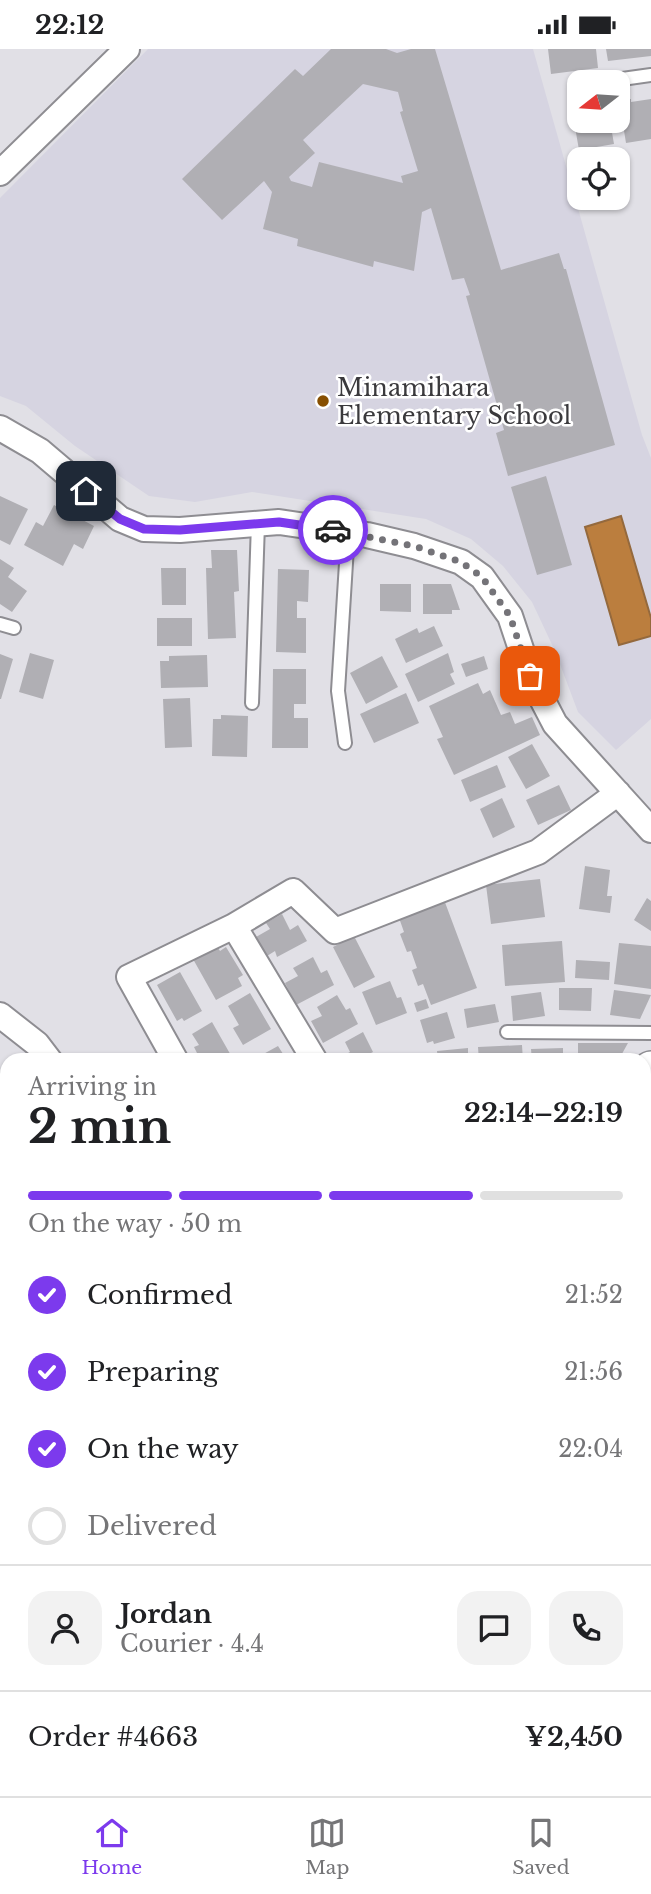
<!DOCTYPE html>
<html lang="en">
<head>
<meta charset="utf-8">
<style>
  :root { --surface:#fff; --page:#f2f2f2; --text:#202124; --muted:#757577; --line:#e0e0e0; --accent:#7c3aed }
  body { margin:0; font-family:"Libre Baskerville",serif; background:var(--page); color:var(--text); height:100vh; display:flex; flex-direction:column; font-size:26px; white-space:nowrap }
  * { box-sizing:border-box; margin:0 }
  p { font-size:23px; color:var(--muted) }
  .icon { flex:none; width:38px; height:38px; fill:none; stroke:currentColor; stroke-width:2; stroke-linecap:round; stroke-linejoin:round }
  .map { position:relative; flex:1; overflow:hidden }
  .side { position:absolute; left:0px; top:1004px; width:651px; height:744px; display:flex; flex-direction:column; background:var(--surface); border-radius:21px 21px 0 0; box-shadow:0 2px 5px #0004 }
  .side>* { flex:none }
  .needle { width:46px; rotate:253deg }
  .controls { position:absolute; left:567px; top:21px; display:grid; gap:14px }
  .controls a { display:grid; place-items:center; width:63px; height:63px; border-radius:14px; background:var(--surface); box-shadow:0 2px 5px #0004; font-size:35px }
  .pin { position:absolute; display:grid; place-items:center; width:60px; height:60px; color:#fff; margin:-30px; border-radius:14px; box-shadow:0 4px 10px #0006 }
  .courier { position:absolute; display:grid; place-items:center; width:70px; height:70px; margin:-35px; border:5px solid #7c3aed; border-radius:50%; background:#fff; color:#222; box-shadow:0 2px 9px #0007 }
  .head em { font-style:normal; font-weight:700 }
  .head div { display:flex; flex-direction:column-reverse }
  .head { display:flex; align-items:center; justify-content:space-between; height:119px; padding:0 28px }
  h1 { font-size:46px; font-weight:700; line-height:52px }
  .bar { display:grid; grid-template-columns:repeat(4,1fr); gap:10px 7px; align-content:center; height:84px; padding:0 28px }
  .bar i { height:9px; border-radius:5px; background:var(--line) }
  .bar .on { background:var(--accent) }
  .bar p { grid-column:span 4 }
  .line { display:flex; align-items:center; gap:18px; padding:0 28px; border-top:2px solid var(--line) }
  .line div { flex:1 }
  .round { display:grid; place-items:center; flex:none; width:74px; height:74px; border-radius:21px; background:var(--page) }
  ol { padding:0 28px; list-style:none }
  li { display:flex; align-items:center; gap:21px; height:77px }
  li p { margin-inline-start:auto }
  li .icon { padding:7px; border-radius:50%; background:var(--accent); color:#fff; stroke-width:4 }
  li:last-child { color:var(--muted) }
  li i { width:38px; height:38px; border:4px solid var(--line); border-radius:50% }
  .status { display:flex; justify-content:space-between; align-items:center; height:49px; padding:0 35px; background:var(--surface); direction:ltr }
  .status svg { height:19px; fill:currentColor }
  .tab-bar { display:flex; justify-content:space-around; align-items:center; height:98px; border-top:2px solid var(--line); background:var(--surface); font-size:19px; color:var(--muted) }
  .tab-bar a { display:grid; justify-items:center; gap:4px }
  .tab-bar .on { color:var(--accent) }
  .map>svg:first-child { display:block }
</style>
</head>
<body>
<div class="status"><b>22:12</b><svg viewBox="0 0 49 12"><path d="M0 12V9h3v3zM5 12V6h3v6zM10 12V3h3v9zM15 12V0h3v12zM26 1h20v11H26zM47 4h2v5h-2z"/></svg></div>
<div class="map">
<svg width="651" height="1747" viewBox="0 0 651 1747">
  <rect width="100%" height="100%" fill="#e1e0e6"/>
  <path fill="#d6d4e1" d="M148,0H533L642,386L651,409V670L616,701L578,663L555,602L532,553L503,517L471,490L426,470L252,443L195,453L149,447L75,397L26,357L0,347V149Z"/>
  <path fill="#bb7e3e" stroke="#94693d" stroke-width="2" d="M621,467L651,569V587L619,596L585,478Z"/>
  <path fill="#b0afb4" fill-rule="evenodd" d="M331,0H386L397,4L411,0H435L501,221L559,204L564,220H566L615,396L508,427L496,384L504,381L466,247L470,246L464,229L452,231L431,159L422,163L414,222L374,212L373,218L297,197L298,190L263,180L272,143L264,132L222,171L182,130L295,20L303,27ZM363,35L398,43L403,62L400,63L418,122L401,127L403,134L319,113L312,138L291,132L289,128L315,104L303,91Z
    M548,0H596L598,19L551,25Z
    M606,0H651V7L608,12Z
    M631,50V53L651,50V90L626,94L619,51Z
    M579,53V72H610L614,95L579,101L571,55Z
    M546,427L572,516L537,526L511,438Z
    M0,447L28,460L10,496L0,491Z
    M54,456L94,477L83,500L74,495L63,517L24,496L36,473L43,477Z
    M211,501H237L239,542L234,543L236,589L208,590L206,519H212Z
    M0,510L14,519L8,528L27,542L12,563L0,555Z
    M161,519H186V556H162Z
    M278,520L309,521L308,553L297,552V569H306V604L276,603Z
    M380,535H411V563L380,562Z
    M423,535H451L460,561H452V565H423Z
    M157,569H192V597H157Z
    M434,577L443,597L406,614L395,590L417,579L419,584Z
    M30,604L54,611L43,650L19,643Z
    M448,604L454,623L450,625L455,635L418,653L405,625Z
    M0,605L13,610L1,650H0Z
    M207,606L208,638L161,639L160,612H169V607Z
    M382,607L398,638L366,655L350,624Z
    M484,607L488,620L466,628L461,615Z
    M273,620H306V655H294V669H308V699H272Z
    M478,634L483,645L490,641L501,666L510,663L515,675L532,668L540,686L454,726L437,690L443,688L429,657Z
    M406,644L419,674L374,694L360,665Z
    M190,649L192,698L165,699L163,650Z
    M221,666L248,667L247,708L212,707L213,670H221Z
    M532,695L550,727L526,740L508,708Z
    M497,716L506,738L470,753L461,731Z
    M559,736L571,761L538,776L526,751Z
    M502,749L515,778L493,789L480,760Z
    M585,817L610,821L607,847H612L610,864L579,860Z
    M540,830L545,868L491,875L486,836Z
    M443,848L477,939L431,956L423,935L418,937L412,921L417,919L411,902L407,903L400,885L404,883L398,866Z
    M647,849L651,852V882L634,871Z
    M282,865L290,881L298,876L307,892L277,908L275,902L267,907L256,888L270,880L266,874Z
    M354,887L375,928L354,939L333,898Z
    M562,892L565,933L505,937L502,896Z
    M619,894L651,897V940L614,935Z
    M217,897L220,902L226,898L243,926L238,929L242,937L216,951L193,910Z
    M313,908L321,924L327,921L334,936L296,956L285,934L298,927L293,919Z
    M576,911L610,913L609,931L575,929Z
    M180,923L202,962L184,972L182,969L177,972L157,936Z
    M390,932L397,949L401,948L407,964L376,976L362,943Z
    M559,939H592L591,962L559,961Z
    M614,941L651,946L640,970L610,966Z
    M541,943L545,967L513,972L511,947Z
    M250,944L271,980L243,996L233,979L239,976L228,957Z
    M337,946L346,961L350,959L358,975L323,994L311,972L322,967L317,958Z
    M426,950L429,959L417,963L414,954Z
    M495,955L499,973L467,979L464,960Z
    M447,963L455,989L434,995L433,992L427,994L420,971Z
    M212,973L233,1010L231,1012H201L194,998L199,996L192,985Z
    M363,983L373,1003L369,1005L373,1012H338L337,1010L350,1003L345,993Z
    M578,994H628L618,1012H578Z
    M522,996L523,1012H479L478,998Z
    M278,997L285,1008L289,1005L293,1012H260L258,1008Z
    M468,999V1012H438L437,1002Z
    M563,999V1012H532L531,1000Z
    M7,1014V1054L0,1049V1024Z
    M644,1129L651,1130V1164H644Z
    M644,1203H651V1239H644Z
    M644,1244H651V1266H644Z
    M645,1280H651V1308H646Z
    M0,1440H7V1490H0Z
    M651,1490V1532L644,1533V1491Z
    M651,1541V1575L644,1576V1543Z
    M651,1587V1617L644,1618V1588Z
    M134,1741H167V1747H134Z
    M484,1741H510L514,1747H487Z
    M523,1741H551L542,1747H527Z
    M595,1741H603L606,1747H584Z"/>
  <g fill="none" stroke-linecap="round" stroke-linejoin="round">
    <defs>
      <path id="lane" d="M615,31L651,26
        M0,575L14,579
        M252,654L258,474
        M345,694L338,642L348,482
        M507,983L651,984
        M644,1187H651
        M0,1279L7,1281"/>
      <path id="street" d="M0,124L127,0
        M0,379L40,402L120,470L144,480L180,481L279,473L367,486L414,497L461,513L482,528L510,567L530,627L555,675L651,781
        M234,877L315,1012
        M0,966L37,995L50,1012
        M176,1012L129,928L234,877L293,842L335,882L538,803L618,744
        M0,1070L7,1069
        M644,1341L651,1356
        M0,1572L7,1571
        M644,1635L651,1632
        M314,1741L318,1747
        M412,1747L422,1741"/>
      <path id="secondary" d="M644,1032L651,1020
        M223,1747L226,1741"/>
    </defs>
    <use href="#lane" stroke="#8e8d92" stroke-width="16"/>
    <use href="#street" stroke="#8e8d92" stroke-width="28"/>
    <use href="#secondary" stroke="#8e8d92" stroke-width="38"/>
    <use href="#lane" stroke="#fff" stroke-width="12"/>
    <use href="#street" stroke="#fff" stroke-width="24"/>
    <use href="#secondary" stroke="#fff" stroke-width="35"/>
  </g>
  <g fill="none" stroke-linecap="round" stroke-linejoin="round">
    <path stroke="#747378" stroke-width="7" stroke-dasharray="0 12.6" d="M333,481L414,497L461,513L482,528L510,567L530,627"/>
    <path stroke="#7c3aed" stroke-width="9" d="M86,442L120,470L144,480L180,481L279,473L333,481"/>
  </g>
  <circle fill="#874f01" stroke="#fff" stroke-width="2.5" cx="323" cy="352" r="7"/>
  <g text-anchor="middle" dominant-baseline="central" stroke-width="5" stroke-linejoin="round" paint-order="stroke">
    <g font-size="24" fill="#3a393c" stroke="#fff" text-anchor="start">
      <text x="337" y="338">Minamihara<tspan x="337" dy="28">Elementary School</tspan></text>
    </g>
  </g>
</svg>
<div class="controls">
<a><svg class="needle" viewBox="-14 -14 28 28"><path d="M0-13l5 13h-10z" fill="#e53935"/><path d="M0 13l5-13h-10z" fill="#757577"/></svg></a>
<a><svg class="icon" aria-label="locate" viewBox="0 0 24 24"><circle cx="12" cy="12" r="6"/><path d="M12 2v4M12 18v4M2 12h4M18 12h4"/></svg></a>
</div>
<div class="pin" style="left:530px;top:627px;background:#ea580c"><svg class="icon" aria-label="bag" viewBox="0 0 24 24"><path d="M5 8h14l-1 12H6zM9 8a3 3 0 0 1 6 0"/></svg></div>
<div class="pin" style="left:86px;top:442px;background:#1f2937"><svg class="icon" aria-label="home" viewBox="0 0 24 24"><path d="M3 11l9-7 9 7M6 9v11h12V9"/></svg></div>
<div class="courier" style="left:333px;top:481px"><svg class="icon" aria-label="car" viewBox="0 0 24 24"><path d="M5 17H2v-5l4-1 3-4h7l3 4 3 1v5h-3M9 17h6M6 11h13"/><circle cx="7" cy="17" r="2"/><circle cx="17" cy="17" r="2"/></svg></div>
<section class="side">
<div class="head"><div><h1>2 min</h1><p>Arriving in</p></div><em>22:14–22:19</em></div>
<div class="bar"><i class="on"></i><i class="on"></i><i class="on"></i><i></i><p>On the way · 50 m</p></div>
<ol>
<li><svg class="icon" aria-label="check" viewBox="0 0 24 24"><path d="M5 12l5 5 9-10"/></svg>Confirmed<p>21:52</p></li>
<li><svg class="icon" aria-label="check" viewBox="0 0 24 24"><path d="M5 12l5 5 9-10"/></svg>Preparing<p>21:56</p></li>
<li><svg class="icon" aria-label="check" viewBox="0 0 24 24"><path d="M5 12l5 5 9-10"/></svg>On the way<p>22:04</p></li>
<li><i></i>Delivered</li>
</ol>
<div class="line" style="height:126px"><a class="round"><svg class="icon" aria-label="person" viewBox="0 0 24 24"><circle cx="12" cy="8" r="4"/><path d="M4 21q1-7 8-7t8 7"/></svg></a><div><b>Jordan</b><p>Courier · 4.4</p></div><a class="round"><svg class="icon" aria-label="chat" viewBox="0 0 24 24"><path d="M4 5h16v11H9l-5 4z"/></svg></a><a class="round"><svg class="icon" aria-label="phone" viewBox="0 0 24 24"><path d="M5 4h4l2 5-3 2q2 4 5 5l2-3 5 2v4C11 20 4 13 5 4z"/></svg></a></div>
<div class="line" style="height:91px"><div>Order #4663</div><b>¥2,450</b></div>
</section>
</div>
<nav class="tab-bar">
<a class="on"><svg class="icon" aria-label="home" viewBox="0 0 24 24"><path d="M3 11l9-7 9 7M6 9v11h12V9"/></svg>Home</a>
<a><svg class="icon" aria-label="map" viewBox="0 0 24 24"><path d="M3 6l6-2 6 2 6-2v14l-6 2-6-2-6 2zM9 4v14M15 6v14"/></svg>Map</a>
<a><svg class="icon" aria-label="saved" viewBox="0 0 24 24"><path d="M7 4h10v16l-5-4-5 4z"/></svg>Saved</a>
</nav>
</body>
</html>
